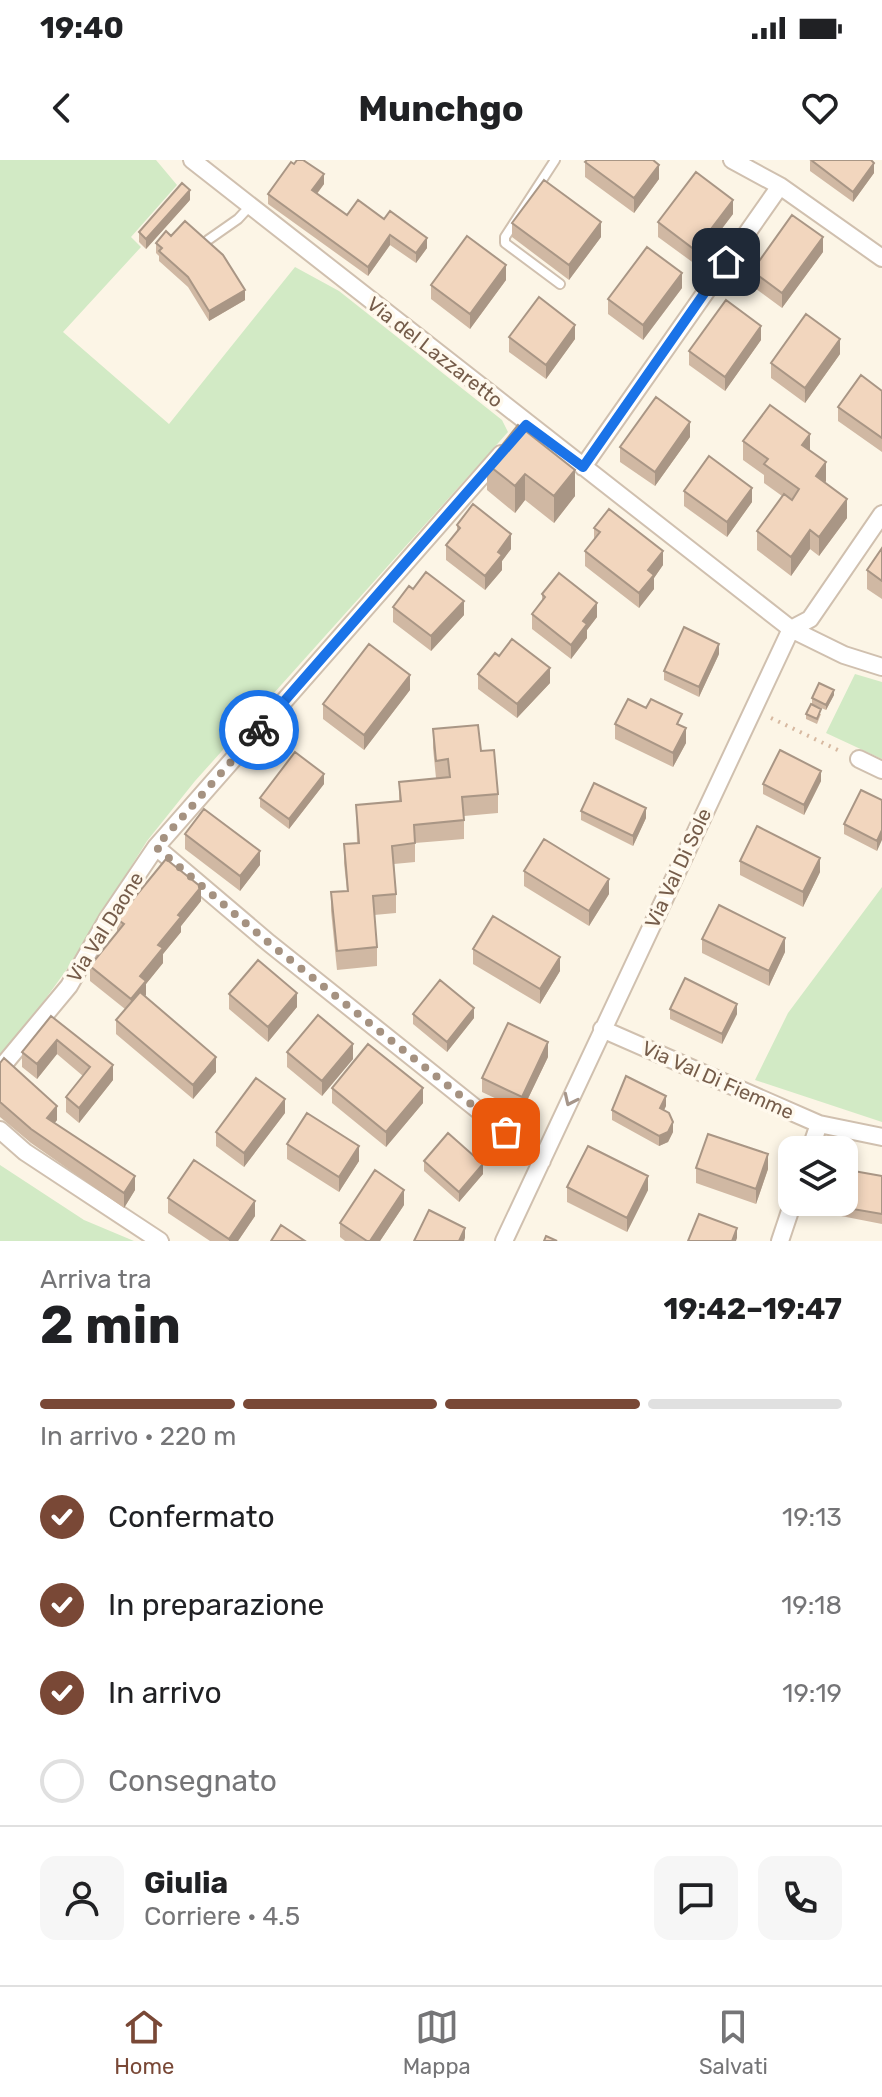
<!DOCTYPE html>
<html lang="it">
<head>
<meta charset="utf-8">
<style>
  :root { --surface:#fff; --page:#f6f6f6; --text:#202124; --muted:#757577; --line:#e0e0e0; --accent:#794836 }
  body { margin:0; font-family:Rubik,sans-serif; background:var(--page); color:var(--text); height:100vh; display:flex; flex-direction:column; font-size:30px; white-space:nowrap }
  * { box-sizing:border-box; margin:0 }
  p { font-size:26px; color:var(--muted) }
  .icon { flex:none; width:44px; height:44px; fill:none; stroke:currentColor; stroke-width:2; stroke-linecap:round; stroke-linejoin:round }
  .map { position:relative; height:1081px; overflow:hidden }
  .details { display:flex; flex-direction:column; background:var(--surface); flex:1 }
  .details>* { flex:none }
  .buttons { position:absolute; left:778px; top:976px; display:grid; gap:16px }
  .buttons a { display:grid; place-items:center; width:80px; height:80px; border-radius:16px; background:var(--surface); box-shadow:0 4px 12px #0003; font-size:40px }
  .pin { position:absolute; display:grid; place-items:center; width:68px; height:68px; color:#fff; margin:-34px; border-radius:16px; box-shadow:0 4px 12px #0006 }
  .courier { position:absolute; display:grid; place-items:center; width:80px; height:80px; margin:-40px; border:6px solid #1a73e8; border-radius:50%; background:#fff; color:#222; box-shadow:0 2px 10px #0007 }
  .headline em { font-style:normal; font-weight:700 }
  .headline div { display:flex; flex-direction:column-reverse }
  .headline { display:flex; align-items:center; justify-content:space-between; height:136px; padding:0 40px }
  h1 { font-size:52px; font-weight:700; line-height:60px }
  .bar { display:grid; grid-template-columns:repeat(4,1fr); gap:12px 8px; align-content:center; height:96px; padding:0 40px }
  .bar i { height:10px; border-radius:6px; background:var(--line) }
  .bar .on { background:var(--accent) }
  .bar p { grid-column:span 4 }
  .line { display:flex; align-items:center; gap:20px; padding:0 40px; border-top:2px solid var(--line) }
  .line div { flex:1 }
  .round { display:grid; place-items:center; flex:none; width:84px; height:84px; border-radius:16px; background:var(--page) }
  ol { padding:0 40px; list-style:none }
  li { display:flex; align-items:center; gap:24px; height:88px }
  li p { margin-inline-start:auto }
  li .icon { padding:8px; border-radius:50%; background:var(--accent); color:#fff; stroke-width:4 }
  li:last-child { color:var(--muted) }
  li i { width:44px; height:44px; border:4px solid var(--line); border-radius:50% }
  .status { display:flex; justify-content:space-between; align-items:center; height:56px; padding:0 40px; background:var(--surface); direction:ltr }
  .status svg { height:22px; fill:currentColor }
  header { display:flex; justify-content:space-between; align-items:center; height:104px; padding:0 40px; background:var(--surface); font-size:36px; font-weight:700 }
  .tabs { display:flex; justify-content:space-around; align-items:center; height:112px; border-top:2px solid var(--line); background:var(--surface); font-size:22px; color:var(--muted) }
  .tabs a { display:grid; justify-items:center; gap:4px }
  .tabs .on { color:var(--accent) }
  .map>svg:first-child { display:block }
</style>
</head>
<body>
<div class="status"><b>19:40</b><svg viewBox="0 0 49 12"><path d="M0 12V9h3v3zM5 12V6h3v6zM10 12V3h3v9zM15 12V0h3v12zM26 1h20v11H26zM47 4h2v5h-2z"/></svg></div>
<header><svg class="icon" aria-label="back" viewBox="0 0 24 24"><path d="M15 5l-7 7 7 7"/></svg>Munchgo<svg class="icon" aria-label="heart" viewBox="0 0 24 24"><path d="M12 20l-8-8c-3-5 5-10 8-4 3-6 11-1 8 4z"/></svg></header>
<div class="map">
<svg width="882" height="1081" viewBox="0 0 882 1081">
  <rect width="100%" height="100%" fill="#fcf5e6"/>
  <path fill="#d2eac5" d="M0,0H156L177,25L131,77L141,87L63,172L169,264L295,107L339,131L502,260L508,272L195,621L147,681L67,809L0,902Z
    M855,514L882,522V599L826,573Z
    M882,727V962L755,920L788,853Z
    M0,1005L84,1060L134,1081H0Z"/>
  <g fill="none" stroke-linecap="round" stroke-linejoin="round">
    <defs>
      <path id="service" d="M555,0L505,77V83L560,124
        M208,80L238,59L250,46"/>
      <path id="minor" d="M192,0L791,469L844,495L882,507
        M732,0L780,26L882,98
        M583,307L780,26
        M859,599L882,610
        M156,687L269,783L542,1001
        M602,869L819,964L882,977
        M0,909L69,826L108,758L156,687L501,294
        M0,970L25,992L160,1081
        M810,990L819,964
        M504,1081L791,469L810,459L882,354
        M780,1081L793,1042"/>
    </defs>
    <use href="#service" stroke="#d0c0af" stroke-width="12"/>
    <use href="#minor" stroke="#d0c0af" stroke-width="20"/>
    <path stroke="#d7b9a1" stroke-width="4" stroke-dasharray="2 6" stroke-linecap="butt" d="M771,558L842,592"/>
    <use href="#service" stroke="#fff" stroke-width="8"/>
    <use href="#minor" stroke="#fff" stroke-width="16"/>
  </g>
  <path fill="#d0b8a3" d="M810,1L874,13L853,42L810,11Z
    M585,2L659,19L634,53L585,17Z
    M324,24L317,34L347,55L384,59L427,88L416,103L390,85L368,116L268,44V34Z
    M190,40L146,89L139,82V72Z
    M733,54L695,104L658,77V62Z
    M512,63L601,77L569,120L512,77Z
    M156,83L245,140L209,161L188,127L159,101V96L156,93Z
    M823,92L782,148L752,126V111Z
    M506,120L470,169L431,139V125Z
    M682,128L643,180L608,154V139Z
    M509,177L575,179L546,219L509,192Z
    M761,180L725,231L689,205V191Z
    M840,194L805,243L771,218V203Z
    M882,231V292L838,261V247Z
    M518,265L575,336L554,363L525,340L515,353L487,330V304Z
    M690,277L655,326L620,302V287Z
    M743,281L810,291L826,321L825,323L847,358L819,396L810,389L791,416L757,390V371L782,336L764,323V315L743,300Z
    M684,331L752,342L727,377L684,346Z
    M457,365L511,389L502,401V410L485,430L446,400V385L457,372Z
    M594,368L663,405L654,418V429L639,448L585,406V391L594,380Z
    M882,388V439L867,429V410Z
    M413,429L464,455L431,491L393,462V447Z
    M542,434L597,457L587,470V478L571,499L532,469V454L542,441Z
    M719,494L699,537L664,520V511Z
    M478,514L550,523L517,558L478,529Z
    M410,530L364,590L323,559V544Z
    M834,535L826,550L812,544V538Z
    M806,554H821L817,564L806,559Z
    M615,564L682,566L686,583L673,607L615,579Z
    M433,569L481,591L498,634V653L464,656V679L415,683V702L394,704L396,734V753L374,755L377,787V806L337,810L331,751V732L347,731L344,703V684L357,683L356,645L399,641V622L436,618L433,588Z
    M821,621L804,655L763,634V624Z
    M324,624L289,669L260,647V638Z
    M882,640L877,691L844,674V664Z
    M581,651L646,658L633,686L581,660Z
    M185,674L260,705L240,731L185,689Z
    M740,701L820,712L803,747L740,715Z
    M524,711L609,734L589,766L524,726Z
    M201,741L181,766V772L163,794V803L146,824L145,837L216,912L193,939L116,874V860L125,849L90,821V806L117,772V759Z
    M702,779L785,792L769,826L702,793Z
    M473,789L560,811L540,844L473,804Z
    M229,834L297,847L268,882L229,849Z
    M670,849L737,854L722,884L670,859Z
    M413,854L474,858L447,892L413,864Z
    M51,856L113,920L79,963L66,952V937L83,916L57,894L37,919L22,907V892Z
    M287,892L353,899L322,936L287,907Z
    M548,897L522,951L482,932V918Z
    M0,903L57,960L54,963L135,1030L124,1048L31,983L0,957Z
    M332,928L423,943L386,987L332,943Z
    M666,946L664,950L673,972L668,982L659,986L612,960V950Z
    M285,953L244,1007L216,986V972Z
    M287,984L359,1001L339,1032L287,999Z
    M424,1001L483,1014L459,1042L424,1011Z
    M696,1008L768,1009L756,1044L696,1023Z
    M882,1016V1064L841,1056V1047Z
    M567,1027L648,1030L627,1072L567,1042Z
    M168,1038L255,1056L238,1081H210L168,1053Z
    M404,1045L380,1081H345L340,1077V1063Z"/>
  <path fill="#a99685" d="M874,3V13L853,42V32Z
    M659,5V19L634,53V38Z
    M324,14V24L312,40V30Z
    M190,30V40L146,89V79Z
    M733,40V54L695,104V90Z
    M601,62V77L569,120V105Z
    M390,75V85L368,116V107Z
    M823,77V92L782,148V133Z
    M427,78V88L416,103V93Z
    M506,105V120L470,169V154Z
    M682,113V128L643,180V165Z
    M245,130V140L209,161V151Z
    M575,165V179L546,219V205Z
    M761,166V180L725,231V217Z
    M840,179V194L805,243V228Z
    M690,262V277L655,326V312Z
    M810,274V293L802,285Z
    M826,302V321L816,335V316Z
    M575,310V336L554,363V336Z
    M525,314V340L515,353V326Z
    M752,328V342L727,377V362Z
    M847,339V358L819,396V377Z
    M810,370V389L791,416V397Z
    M511,374V389L502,401V410L485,430V416L498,392Z
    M663,391V405L654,418V429L639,448V433L648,410Z
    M464,441V455L431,491V476Z
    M597,443V457L587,470V478L571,499V485L583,461Z
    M719,484V494L699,537V527Z
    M550,508V523L517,558V544Z
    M410,515V530L364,590V575Z
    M834,530V535L826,550V545Z
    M686,568V583L673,607V593Z
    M821,611V621L804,655V645Z
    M324,614V624L289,669V659Z
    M646,648V658L633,686V676Z
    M882,670V680L877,691V681Z
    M260,691V705L240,731V716Z
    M820,698V712L803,747V732Z
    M609,719V734L589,766V751Z
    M201,727V741L181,766V772L163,794V803L146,824V835L131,854V839L140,816L178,755Z
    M785,778V792L769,826V811Z
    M560,797V811L540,844V829Z
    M297,833V847L268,882V867Z
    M737,844V854L722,884V874Z
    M474,848V858L447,892V882Z
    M57,880V894L37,919V904Z
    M548,882V897L522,951V937Z
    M353,884V899L322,936V921Z
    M216,897V912L193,939V925Z
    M113,905V920L79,963V948Z
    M423,928V943L386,987V972Z
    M666,936V946L660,958V948Z
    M285,939V953L244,1007V993Z
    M57,946V960L47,973V958Z
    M673,962V972L668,982L659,986V976Z
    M359,986V1001L339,1032V1017Z
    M768,994V1009L756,1044V1029Z
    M483,1004V1014L459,1042V1032Z
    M135,1016V1030L124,1048V1033Z
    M648,1016V1030L627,1072V1058Z
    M404,1030V1045L380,1081H370Z
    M255,1041V1056L238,1081H229V1079Z
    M465,1068V1078L464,1081H459Z
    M737,1068V1078L736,1081H732Z"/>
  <path fill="#f2d6be" stroke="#a99685" stroke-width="2" d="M297,0H303L324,14L312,30L347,55L358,40L384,59L390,51L427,78L416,93L390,75L368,107L268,34L291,2L294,4Z
    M587,0H653L659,5L634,38L585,2Z
    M811,0H871L874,3L853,32Z
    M696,12L733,40L695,90L658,62Z
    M544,20L601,62L569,105L512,63Z
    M182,23L190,30L146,79L139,72Z
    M792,55L823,77L782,133L752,111Z
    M185,61L223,95L245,130L209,151L188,117L159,91L162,88L156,83L166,71L171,76Z
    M467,76L506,105L470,154L431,125Z
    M647,87L682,113L643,165L608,139Z
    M539,137L575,165L546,205L509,177Z
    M726,140L761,166L725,217L689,191Z
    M806,154L840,179L805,228L771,203Z
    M861,215L882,231V278L838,247Z
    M656,237L690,262L655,312L620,287Z
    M770,245L810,274L802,285L826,302L816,316L847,339L819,377L810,370L791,397L757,371L784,334L792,340L799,329L764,304L768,299L743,281Z
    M518,265L575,310L554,336L525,314L515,326L487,304Z
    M709,296L752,328L727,362L684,331Z
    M473,344L511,374L498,392L502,395L485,416L446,385L460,368L457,365Z
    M609,349L663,391L648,410L654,415L639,433L585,391L600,372L594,368Z
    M882,388V421L867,410Z
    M426,412L464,441L431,476L393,447L409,426L413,429Z
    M559,413L597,443L583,461L587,464L571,485L532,454L545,437L542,434Z
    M684,467L719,484L699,527L664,511Z
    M512,479L550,508L517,544L478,514L495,493L499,496Z
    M369,484L410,515L364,575L323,544Z
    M819,523L834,530L826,545L812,538Z
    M628,539L646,548L651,539L682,554L677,564L686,568L673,593L615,564Z
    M811,544L821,549L817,559L806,554Z
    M478,565L481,591L494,590L498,634L462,637L464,660L414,665L415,683L392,686L396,734L373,736L377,787L337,791L331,732L348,731L344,684L359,683L356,645L401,641L399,622L450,617L448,599L436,601L433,569Z
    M780,590L821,611L804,645L763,624Z
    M295,592L324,614L289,659L260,638Z
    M594,623L646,648L633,676L581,651Z
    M861,630L882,640V670L877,681L844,664Z
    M204,649L260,691L240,716L185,674Z
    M757,666L820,698L803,732L740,701Z
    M544,679L609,719L589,751L524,711Z
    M166,699L201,727L178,755L181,757L158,785L163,788L140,816L146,821L131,839L90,806L124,764L117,759Z
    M719,745L785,778L769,811L702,779Z
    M493,756L560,797L540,829L473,789Z
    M258,800L297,833L268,867L229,834Z
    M685,818L737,844L722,874L670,849Z
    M440,820L474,848L447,882L413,854Z
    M140,832L216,897L193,925L116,860Z
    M318,855L353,884L322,921L287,892Z
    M51,856L113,905L79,948L66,937L90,907L57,880L37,904L22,892Z
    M508,863L548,882L522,937L482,918Z
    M368,884L423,928L386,972L332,928Z
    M4,898L57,946L47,958L135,1016L124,1033L31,969L0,942V903Z
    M626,916L666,936L660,948L669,953L673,962L668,972L659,976L612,950Z
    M256,918L285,939L244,993L216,972Z
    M307,953L359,986L339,1017L287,984Z
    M448,973L483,1004L459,1032L424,1001Z
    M708,974L768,994L756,1029L696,1008Z
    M588,986L648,1016L627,1058L567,1027Z
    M194,1000L255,1041L229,1079L168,1038Z
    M375,1010L404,1030L370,1081H367L340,1063Z
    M848,1010L882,1016V1054L841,1047L842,1042H844V1032Z
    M429,1050L465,1068L459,1081H414Z
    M699,1054L737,1068L732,1081H688Z
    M281,1065L305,1081H271Z
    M546,1076L557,1081H544Z"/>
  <defs><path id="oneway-chevron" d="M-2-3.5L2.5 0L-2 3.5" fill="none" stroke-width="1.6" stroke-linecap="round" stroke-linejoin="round" transform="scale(2)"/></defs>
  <use stroke="#a6968a" href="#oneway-chevron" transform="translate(570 940) rotate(115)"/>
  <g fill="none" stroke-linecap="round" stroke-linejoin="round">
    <path stroke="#a59281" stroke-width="8" stroke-dasharray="0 14.4" d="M259,570L156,687L269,783L506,972"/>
    <path stroke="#1a73e8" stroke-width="10" d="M259,570L526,265L583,307L726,102"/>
  </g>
  <g text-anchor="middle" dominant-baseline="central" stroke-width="7" stroke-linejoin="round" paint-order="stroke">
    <g font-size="20" fill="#765d4b" stroke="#fff9ed">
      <text transform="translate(435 192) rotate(38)">Via del Lazzaretto</text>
      <text transform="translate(678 708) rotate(-65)">Via Val Di Sole</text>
      <text transform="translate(105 767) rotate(-58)">Via Val Daone</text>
      <text transform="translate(718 920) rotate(24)">Via Val Di Fiemme</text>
    </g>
  </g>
</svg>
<div class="buttons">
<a><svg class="icon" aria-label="layers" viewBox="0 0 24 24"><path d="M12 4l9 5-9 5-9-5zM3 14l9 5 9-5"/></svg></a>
</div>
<div class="pin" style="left:506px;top:972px;background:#ea580c"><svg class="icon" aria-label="bag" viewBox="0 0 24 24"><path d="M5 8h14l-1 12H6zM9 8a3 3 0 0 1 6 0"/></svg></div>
<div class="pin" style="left:726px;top:102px;background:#1f2937"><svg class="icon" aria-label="home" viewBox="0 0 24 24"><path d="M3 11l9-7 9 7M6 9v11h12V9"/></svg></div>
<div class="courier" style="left:259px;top:570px"><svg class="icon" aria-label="bike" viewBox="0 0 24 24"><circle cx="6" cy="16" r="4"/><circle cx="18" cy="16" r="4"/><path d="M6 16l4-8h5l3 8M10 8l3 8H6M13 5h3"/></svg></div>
</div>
<section class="details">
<div class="headline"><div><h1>2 min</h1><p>Arriva tra</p></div><em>19:42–19:47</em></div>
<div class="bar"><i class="on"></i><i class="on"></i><i class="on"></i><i></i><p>In arrivo · 220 m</p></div>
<ol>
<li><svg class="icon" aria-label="check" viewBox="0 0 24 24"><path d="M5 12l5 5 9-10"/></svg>Confermato<p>19:13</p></li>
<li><svg class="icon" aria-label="check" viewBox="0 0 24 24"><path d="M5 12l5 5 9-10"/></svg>In preparazione<p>19:18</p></li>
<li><svg class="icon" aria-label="check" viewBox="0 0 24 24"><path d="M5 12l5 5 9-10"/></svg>In arrivo<p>19:19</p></li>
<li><i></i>Consegnato</li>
</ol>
<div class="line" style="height:144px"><a class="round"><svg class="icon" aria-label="person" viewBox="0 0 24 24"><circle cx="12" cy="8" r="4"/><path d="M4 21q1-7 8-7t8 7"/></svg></a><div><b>Giulia</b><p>Corriere · 4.5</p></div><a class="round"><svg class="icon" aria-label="chat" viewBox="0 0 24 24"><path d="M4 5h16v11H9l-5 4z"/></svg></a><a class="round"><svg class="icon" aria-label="phone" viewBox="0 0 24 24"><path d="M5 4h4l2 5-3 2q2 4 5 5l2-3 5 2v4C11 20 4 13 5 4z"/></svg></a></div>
</section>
<nav class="tabs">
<a class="on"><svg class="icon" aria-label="home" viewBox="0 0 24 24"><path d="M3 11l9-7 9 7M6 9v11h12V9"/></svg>Home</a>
<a><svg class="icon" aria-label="map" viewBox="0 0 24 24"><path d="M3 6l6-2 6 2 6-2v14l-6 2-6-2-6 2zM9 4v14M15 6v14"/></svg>Mappa</a>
<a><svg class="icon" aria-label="saved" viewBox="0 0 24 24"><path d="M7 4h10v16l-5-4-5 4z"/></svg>Salvati</a>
</nav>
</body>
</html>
